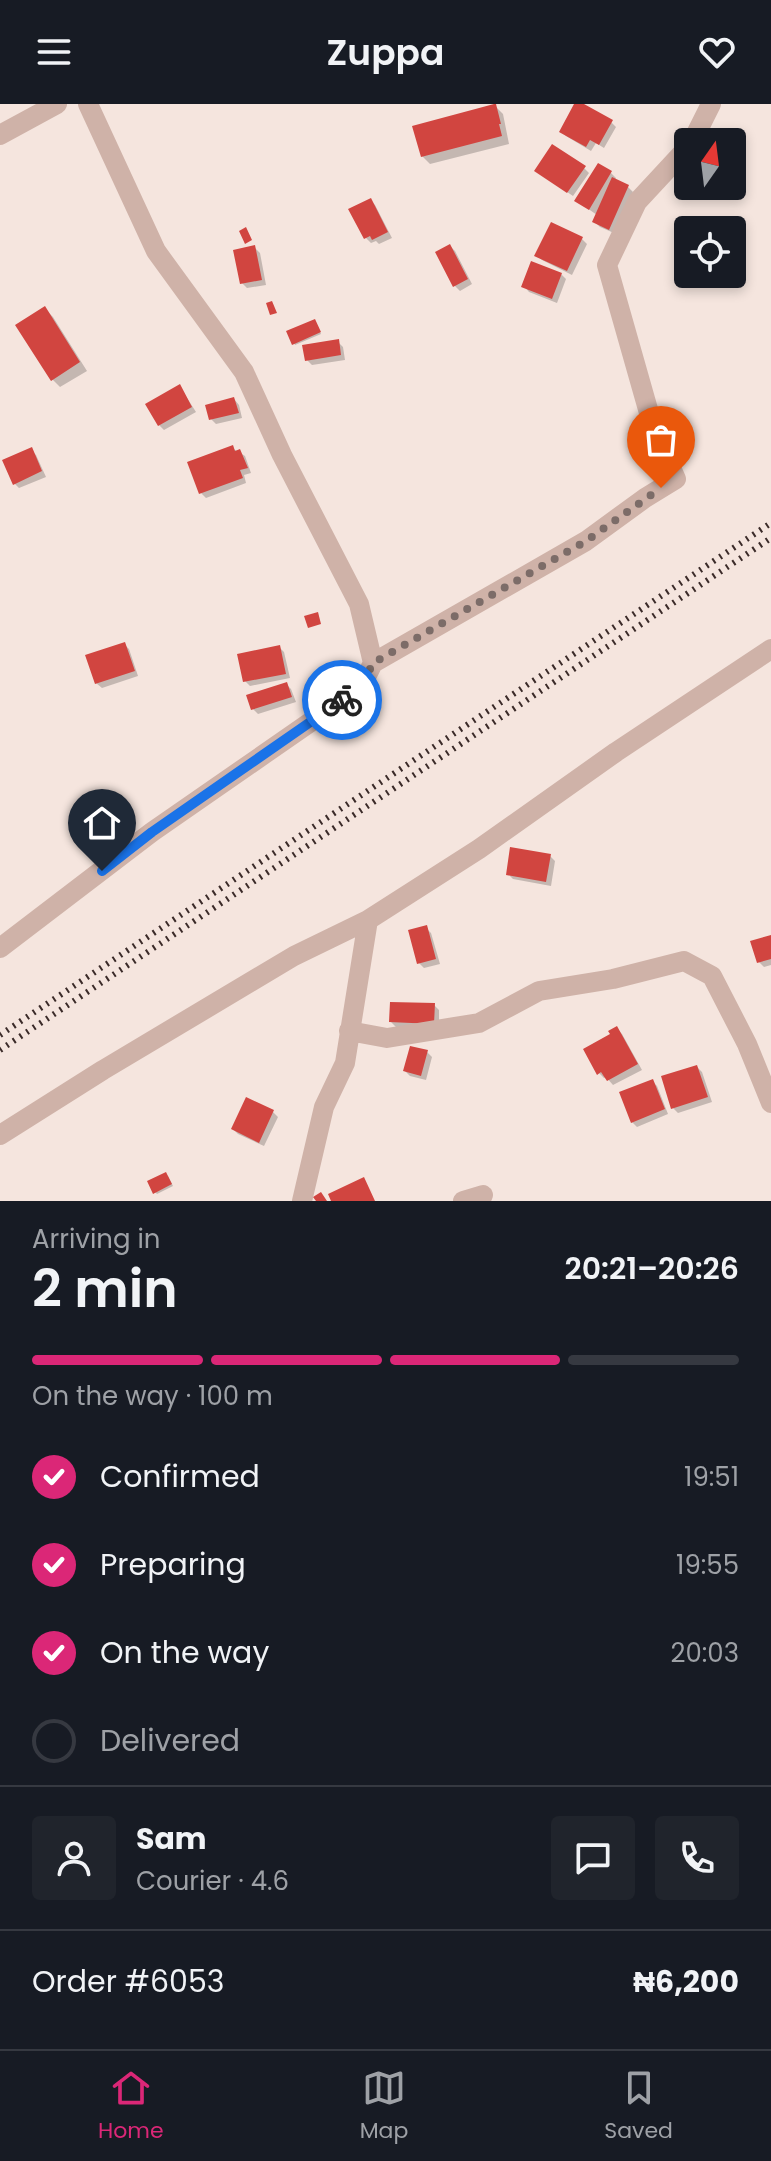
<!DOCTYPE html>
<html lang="en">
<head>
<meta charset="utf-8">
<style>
  :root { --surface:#171b24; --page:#20242c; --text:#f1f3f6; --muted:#9ea1a6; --line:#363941; --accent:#db2777 }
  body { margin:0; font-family:Poppins,sans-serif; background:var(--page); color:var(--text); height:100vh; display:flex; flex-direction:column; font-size:30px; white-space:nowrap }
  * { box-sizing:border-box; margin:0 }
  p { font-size:26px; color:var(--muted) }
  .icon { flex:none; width:44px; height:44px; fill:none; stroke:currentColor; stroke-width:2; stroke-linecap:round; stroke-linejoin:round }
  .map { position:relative; height:1097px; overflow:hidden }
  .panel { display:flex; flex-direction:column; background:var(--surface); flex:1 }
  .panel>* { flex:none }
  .needle { width:52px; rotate:14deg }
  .tools { position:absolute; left:674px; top:24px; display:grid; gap:16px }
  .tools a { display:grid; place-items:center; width:72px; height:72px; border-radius:8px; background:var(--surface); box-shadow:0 4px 12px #0003; font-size:40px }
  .pin { position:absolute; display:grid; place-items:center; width:68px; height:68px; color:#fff; margin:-82px -34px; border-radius:50% 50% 50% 0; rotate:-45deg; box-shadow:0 0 8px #0007 }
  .pin .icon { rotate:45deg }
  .courier { position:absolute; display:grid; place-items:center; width:80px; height:80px; margin:-40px; border:6px solid #1a73e8; border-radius:50%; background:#fff; color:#222; box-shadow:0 2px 10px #0007 }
  .overview em { font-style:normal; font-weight:600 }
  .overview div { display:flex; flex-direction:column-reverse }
  .overview { display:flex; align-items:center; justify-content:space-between; height:136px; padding:0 32px }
  h1 { font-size:52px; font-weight:600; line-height:60px }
  .bar { display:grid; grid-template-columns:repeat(4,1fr); gap:12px 8px; align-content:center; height:96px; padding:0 32px }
  .bar i { height:10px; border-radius:6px; background:var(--line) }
  .bar .active { background:var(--accent) }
  .bar p { grid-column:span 4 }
  .line { display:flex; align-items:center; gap:20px; padding:0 32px; border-top:2px solid var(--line) }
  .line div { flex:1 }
  .round { display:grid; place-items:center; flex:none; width:84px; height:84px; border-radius:8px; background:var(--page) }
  ol { padding:0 32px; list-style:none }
  li { display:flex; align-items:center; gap:24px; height:88px }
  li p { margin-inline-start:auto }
  li .icon { padding:8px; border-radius:50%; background:var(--accent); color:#fff; stroke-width:4 }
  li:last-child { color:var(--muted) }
  li i { width:44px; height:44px; border:4px solid var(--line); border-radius:50% }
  header { display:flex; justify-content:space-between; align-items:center; height:104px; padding:0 32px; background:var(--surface); font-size:36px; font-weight:600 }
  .dock { display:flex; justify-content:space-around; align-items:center; height:112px; border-top:2px solid var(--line); background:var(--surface); font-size:22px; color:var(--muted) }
  .dock a { display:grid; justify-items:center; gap:4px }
  .dock .active { color:var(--accent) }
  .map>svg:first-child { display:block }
</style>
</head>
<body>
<header><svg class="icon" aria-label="menu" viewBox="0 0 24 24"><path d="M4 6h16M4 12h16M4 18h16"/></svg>Zuppa<svg class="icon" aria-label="heart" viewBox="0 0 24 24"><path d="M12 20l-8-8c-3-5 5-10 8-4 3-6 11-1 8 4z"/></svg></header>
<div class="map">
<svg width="771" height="1097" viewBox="0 0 771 1097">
  <rect width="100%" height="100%" fill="#f5e5de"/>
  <path fill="#0003" d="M577,0L611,18L616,23L604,44L596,39L591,47L566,32L561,27Z
    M495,2L503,10L509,40L430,60L422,52Z
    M599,61L611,69L616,74L615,76L628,83L633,88L614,129L600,123L595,118L597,111L577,97Z
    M584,64L589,69L573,92L542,71Z
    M370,96L375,101L392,134L379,140L376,137L371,139L366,134L351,106Z
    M582,135L587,140L572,171L542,156L537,151Z
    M450,142L455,147L472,180L460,187L455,182Z
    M255,144L260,149L266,181L247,184L242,179Z
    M561,170L566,175L557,199L529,188L524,182Z
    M45,205L53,213L87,267L60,283L52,275Z
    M316,219L321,230L295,241L294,239Z
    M338,238L343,243L345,256L312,261L307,256Z
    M180,283L196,308L164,326L159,321Z
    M234,295L239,301L242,314L216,320L211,315Z
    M232,344L245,352L251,369L244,371L246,379L206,394L201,389Z
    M31,346L36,351L46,373L19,384L14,379Z
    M124,540L129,545L138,572L102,584L96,579Z
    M279,543L284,548L290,574L250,582L245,577Z
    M286,580L291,585L296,598L258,610L253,605L249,592Z
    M550,752L555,757L551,782L513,775L508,770Z
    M426,824L431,829L440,860L424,864L419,859Z
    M771,833V861L764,863L759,858Z
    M434,901L439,906V924L396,923L391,918Z
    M617,925L622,930L642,966L613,981L606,973L604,974L599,969Z
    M427,948L432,953L426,976L410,972L405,967Z
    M697,963L702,968L712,998L678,1009L673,1004Z
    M652,977L657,982L668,1010L637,1023L632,1018Z
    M273,1008L278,1013L264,1042L238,1030L233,1025Z
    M168,1072L173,1082L157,1090L155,1088Z"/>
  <path fill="#d14540" d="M494,0H496L501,20H499L502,32L421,53L412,22Z
    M574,0H584L613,16L599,41L590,36L586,43L559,28Z
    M552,40L586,62L567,89L534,67Z
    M598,59L612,67L589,106L574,97Z
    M612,73L629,81L609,126L592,118Z
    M371,94L388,128L372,136L370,132L364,135L348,105Z
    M551,118L583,133L567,167L534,152Z
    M246,123L252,136L245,140L239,127Z
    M450,140L468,175L453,183L435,148Z
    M255,141L262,176L240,180L233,146Z
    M531,157L562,169L552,195L521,183Z
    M272,197L277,209L270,211L266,199Z
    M45,202L80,258L51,277L15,221Z
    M315,215L321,228L292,241L286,227Z
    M339,235L341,251L305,257L302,241Z
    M180,280L192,303L158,322L145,300Z
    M234,293L239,309L209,316L205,301Z
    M233,341L235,347L240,345L248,364L240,366L243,374L199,390L187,358Z
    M32,343L42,367L13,381L2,356Z
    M318,508L321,520L308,524L304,512Z
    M125,538L135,567L95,580L85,551Z
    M280,541L286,570L243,578L237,550Z
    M287,578L292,593L251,606L246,591Z
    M510,743L551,750L546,778L506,771Z
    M427,821L436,855L417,860L408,826Z
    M771,831V855L757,859L750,837Z
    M390,898L435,899L434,920L389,918Z
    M617,922L638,960L607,977L601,968L597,971L583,945L610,930L608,927Z
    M410,942L428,946L421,972L403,967Z
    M697,961L708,993L671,1005L661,972Z
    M653,975L665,1005L631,1019L619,988Z
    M246,993L274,1006L259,1039L231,1025Z
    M166,1068L172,1080L153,1090L147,1077Z
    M364,1073L375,1097H331L328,1090Z
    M321,1088L327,1097H316L313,1093Z"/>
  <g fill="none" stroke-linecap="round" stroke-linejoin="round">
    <path stroke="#cfb2a8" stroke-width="20" d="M0,31L57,0
      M692,38L711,0
      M373,559L586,437L645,394L676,375L653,323L607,161L637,98L688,43
      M0,844L152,728L361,583L373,559L359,500L282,351L244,268L156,147L88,0
      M349,927L387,934L479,919L539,887L613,875L684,857L712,872L747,940L771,999
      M0,1031L103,966L294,852L368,816L479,745L616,648L771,545
      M302,1097L324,1003L345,959L368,816
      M463,1097L483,1091"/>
    <path stroke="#3b2b29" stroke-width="6" stroke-dasharray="2 6" stroke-linecap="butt" d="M0,931L771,419
      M0,946L771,434"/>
  </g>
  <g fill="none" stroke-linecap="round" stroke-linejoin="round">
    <path stroke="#7c6c68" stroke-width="8" stroke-dasharray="0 14.4" d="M342,596L361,583L373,559L586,437L661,384"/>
    <path stroke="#1a73e8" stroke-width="10" d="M102,767L152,728L342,596"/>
  </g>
</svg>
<div class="tools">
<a><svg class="needle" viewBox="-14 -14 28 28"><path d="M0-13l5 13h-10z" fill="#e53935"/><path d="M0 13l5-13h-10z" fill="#9ea1a6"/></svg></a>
<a><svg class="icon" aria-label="locate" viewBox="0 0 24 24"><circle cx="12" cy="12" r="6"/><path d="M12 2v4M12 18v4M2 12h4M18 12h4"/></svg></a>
</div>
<div class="pin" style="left:661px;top:384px;background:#ea580c"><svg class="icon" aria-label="bag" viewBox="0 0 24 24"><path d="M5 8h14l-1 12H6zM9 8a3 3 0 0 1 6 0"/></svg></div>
<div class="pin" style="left:102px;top:767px;background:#1f2937"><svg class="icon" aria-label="home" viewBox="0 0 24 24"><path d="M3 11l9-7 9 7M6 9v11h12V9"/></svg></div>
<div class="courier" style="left:342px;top:596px"><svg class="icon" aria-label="bike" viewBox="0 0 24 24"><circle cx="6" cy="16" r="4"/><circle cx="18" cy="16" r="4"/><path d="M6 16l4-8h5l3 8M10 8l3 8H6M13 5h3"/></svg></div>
</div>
<section class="panel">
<div class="overview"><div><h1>2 min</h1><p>Arriving in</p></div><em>20:21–20:26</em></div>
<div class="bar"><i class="active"></i><i class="active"></i><i class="active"></i><i></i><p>On the way · 100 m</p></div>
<ol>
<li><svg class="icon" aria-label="check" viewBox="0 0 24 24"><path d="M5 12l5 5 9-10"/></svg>Confirmed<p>19:51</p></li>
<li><svg class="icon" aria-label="check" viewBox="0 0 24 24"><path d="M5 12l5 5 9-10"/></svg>Preparing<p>19:55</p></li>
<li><svg class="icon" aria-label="check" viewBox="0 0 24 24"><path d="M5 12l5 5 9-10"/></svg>On the way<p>20:03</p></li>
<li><i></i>Delivered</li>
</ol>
<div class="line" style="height:144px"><a class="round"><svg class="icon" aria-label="person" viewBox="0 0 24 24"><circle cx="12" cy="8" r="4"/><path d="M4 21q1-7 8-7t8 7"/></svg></a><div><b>Sam</b><p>Courier · 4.6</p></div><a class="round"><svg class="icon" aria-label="chat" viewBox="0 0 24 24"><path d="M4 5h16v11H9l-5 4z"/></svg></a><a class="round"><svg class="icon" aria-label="phone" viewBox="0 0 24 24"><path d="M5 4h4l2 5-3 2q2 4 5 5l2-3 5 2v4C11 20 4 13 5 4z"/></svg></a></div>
<div class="line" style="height:104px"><div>Order #6053</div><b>₦6,200</b></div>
</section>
<nav class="dock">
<a class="active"><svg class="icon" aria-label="home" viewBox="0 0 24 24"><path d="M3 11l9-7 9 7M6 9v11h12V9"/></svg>Home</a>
<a><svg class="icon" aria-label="map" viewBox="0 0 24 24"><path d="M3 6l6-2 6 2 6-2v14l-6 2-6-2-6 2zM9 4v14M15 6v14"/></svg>Map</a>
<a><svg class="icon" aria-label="saved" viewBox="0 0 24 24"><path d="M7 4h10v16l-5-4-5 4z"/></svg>Saved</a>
</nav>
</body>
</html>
